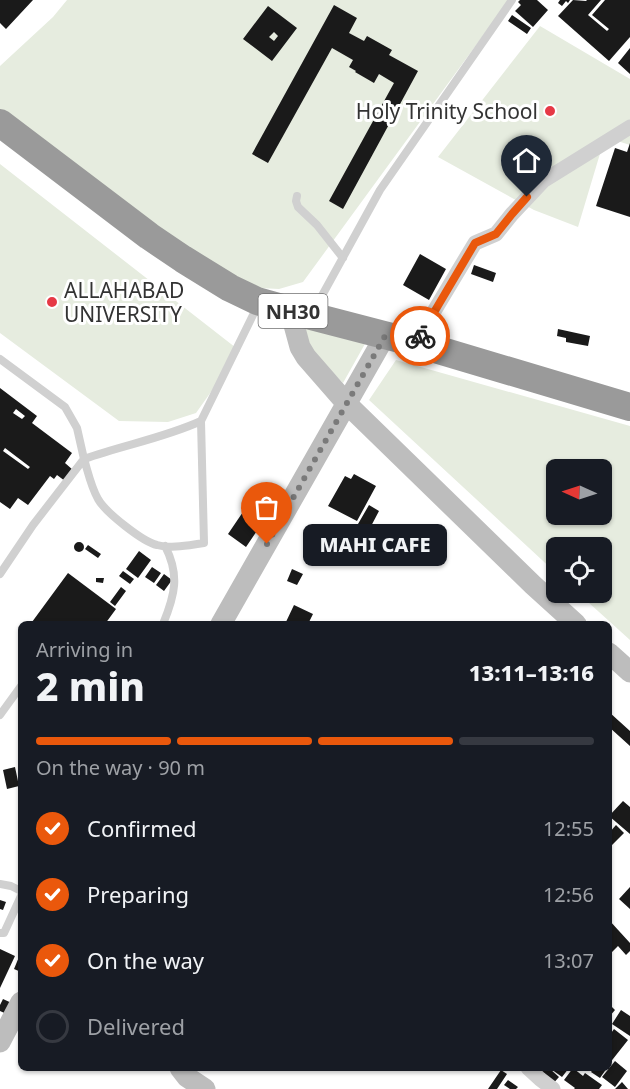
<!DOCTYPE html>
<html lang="en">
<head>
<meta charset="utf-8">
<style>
  :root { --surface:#171b24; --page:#20242c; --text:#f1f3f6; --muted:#9ea1a6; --line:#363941; --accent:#ea580c }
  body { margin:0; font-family:"Noto Sans",sans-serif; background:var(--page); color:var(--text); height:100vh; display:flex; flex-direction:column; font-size:22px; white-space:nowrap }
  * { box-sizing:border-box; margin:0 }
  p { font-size:20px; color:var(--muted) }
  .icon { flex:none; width:33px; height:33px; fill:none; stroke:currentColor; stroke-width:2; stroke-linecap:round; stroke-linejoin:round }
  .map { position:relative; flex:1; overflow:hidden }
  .details { position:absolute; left:18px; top:621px; width:594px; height:450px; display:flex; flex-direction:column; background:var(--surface); border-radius:9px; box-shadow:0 2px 4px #0004 }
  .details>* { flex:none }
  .needle { width:39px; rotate:273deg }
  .controls { position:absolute; left:546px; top:459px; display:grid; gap:12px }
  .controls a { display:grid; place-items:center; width:66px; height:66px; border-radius:9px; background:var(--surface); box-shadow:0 2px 4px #0004; font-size:30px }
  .pin { position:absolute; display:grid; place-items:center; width:51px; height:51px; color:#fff; margin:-62px -26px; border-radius:50% 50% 50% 0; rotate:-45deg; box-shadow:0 0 6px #0007 }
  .pin .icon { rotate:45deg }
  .courier { position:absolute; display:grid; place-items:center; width:60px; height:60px; margin:-30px; border:4px solid #ea580c; border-radius:50%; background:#fff; color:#222; box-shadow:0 2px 8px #0007 }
  .bubble { position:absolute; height:42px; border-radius:9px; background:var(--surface); box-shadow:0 2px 4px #0004; font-size:20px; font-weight:800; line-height:42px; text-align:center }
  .head em { font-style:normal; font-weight:800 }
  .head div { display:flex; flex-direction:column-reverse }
  .head { display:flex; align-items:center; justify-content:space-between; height:102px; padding:0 18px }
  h1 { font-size:39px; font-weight:800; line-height:45px }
  .bar { display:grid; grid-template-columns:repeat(4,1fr); gap:9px 6px; align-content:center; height:72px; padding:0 18px }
  .bar i { height:8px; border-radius:4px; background:var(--line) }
  .bar .current { background:var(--accent) }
  .bar p { grid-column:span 4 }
  ol { padding:0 18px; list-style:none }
  li { display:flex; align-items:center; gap:18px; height:66px }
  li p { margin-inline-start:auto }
  li .icon { padding:6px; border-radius:50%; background:var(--accent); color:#fff; stroke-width:4 }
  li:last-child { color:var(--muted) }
  li i { width:33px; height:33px; border:3px solid var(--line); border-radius:50% }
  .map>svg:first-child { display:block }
</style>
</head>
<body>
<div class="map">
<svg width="630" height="1089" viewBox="0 0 630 1089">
  <rect width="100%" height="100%" fill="#fff"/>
  <path fill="#e6ecdf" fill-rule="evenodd" d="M67,0H509L303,282L279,289L241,287L0,127V66L53,17Z
    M540,26L630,79V145L605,137L578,227L534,210L438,157Z
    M0,164L240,351L196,413L168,422L119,421L0,333Z
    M286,323L366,342L343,383Z
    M396,360L630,426V640L578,593L602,592V548H556V573L369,400ZM556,470H602V514H556Z"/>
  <path fill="#1a1a1a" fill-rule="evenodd" d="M0,0H33L6,29L0,23Z
    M520,0H537L548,10L533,27L515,11L521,5L518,2Z
    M560,0H570L568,3L566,1L562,6L558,3Z
    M573,0L586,1L587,0H601L588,15L607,31L609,29L592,15L605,0H630V37L609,61L558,16Z
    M334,5L357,18L349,33L364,41L367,36L392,50L389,55L418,71L343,209L329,201L394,83L379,74L374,83L355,72L356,71L349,67L353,60L332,48L268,163L252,154Z
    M268,6L297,28L272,61L243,39ZM274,32L278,36L274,41L269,37Z
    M512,15L531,28L527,34L508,21Z
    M630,48V74L618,63Z
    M630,143V217L596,206L615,148L627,152Z
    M420,254L446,269L429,300L403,285Z
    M474,265L496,273L493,282L471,274Z
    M558,329L590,336L588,346L566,342V338L557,336Z
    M0,388L37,416L32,423L72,453L65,463L73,470L65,481L57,475L54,479L50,476L28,505L18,498L10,509L0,502ZM16,409L25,416L22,419L13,413ZM5,448L30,467L28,469L3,451Z
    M354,474L376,486L357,521L328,506L345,476L351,479Z
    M369,505L379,511L369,530L358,524Z
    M247,506L265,519L246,547L228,534Z
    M361,527L373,533L364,549L352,542Z
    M348,535L349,551L328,553L327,536Z
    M74 547a5 5 0 1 1 10 0a5 5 0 1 1-10 0Z
    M88,545L101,554L98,558L85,549Z
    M139,551L151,560L138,578L126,569Z
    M152,567L161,573L154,583L145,577Z
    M292,569L303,574L297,585L287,581Z
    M123,571L134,579L130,584L119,576Z
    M68,573L116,609L105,624H35L32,622Z
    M164,574L172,580L164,591L156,585Z
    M96,578H104L103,583L96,582Z
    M121,587L126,591L115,606L110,602Z
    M294,605L313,614L308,624H285Z
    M609,712L630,731V746L609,727Z
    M15,767L19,786L7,789L3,770Z
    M623,801L630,807V834L609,816Z
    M616,825L624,833L609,848V833Z
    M630,887V909L619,899Z
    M0,900L6,902L3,910L0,909Z
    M609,920L630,943V951L626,955L618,946L609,955Z
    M0,949L15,956L0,988Z
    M19,957L21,958V972L14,969Z
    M3,999L16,1005L11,1016L0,1011V1005Z
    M609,1004L615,1010L609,1017Z
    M621,1010L630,1016V1036L612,1024Z
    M614,1029L628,1040L609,1064V1036Z
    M615,1061L627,1071L615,1087L602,1077Z
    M537,1068H551L550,1069L559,1077L551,1086Z
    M552,1068H569L562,1077L551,1069Z
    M573,1068L583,1076L585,1073L602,1085L599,1089H574L575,1088L564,1080Z
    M594,1068H607L600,1078L591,1072Z
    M501,1070L507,1074L497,1089H488Z
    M508,1080L518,1087L516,1089H510L504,1085Z
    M622,1082L628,1089H615Z"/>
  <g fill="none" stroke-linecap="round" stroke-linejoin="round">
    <path stroke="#d0d0d0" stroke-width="8" d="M297,196L296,201L298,207L317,225L343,258
      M313,312L380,190L512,0
      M0,359L65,407L77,428L84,459L33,525L0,574
      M201,421C164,438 123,445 84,459C88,472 91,487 98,499C105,512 143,542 157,545C172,549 189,545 204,543L201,421L254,313
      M163,624C175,595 180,575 165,546
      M0,715L21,686
      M0,884L11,886L21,891
      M0,933H4L21,896"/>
    <path stroke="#d0d0d0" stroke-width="15" d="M415,343L475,243L496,234L512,214L543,181L630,127
      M528,1068L540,1079L553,1089"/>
    <path stroke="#bdbdbd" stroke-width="21" d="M294,325L300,347L306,357L347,404L533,585L576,624
      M221,624L385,336
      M609,653L630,672
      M0,1042L21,1002
      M180,1068L187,1077L205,1089"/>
    <path stroke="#9a9a9a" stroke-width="28" d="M0,123L149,236L183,259L230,288L257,301L311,316L415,343L630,407"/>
  </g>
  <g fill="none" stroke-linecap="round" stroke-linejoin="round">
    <path stroke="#7a7a7a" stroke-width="6" stroke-dasharray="0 10.8" d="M267,544L385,336L415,344L420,336"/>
    <path stroke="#ea580c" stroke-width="8" d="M420,336L475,243L496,234L512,214L527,197"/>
  </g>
  <g fill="#e63946" stroke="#fff" stroke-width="2">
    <circle cx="550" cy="111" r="6"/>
    <circle cx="52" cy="302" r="6"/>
  </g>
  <g text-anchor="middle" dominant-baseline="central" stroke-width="6" stroke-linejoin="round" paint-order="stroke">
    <rect fill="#fff" stroke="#707070" stroke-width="1.5" x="258.5" y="294" width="69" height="34" rx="4.5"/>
    <g font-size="20" font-weight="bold" fill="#333">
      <text x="293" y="311">NH30</text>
    </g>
    <g font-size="21" fill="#333" stroke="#fff" text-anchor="end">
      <text x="538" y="111">Holy Trinity School</text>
      <text x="64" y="290" text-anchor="start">ALLAHABAD<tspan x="64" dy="24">UNIVERSITY</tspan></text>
    </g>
  </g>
</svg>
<div class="controls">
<a><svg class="needle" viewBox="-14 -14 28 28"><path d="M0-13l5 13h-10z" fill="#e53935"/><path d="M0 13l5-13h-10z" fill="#9ea1a6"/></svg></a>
<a><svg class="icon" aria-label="locate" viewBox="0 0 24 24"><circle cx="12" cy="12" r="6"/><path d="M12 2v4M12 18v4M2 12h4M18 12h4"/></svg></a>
</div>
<div class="pin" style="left:267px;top:544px;background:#ea580c"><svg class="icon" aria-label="bag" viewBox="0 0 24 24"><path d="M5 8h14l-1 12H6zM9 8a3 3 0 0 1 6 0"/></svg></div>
<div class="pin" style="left:527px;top:197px;background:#1f2937"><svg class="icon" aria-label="home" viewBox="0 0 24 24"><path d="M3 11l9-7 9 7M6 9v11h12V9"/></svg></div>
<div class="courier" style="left:420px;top:336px"><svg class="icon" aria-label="bike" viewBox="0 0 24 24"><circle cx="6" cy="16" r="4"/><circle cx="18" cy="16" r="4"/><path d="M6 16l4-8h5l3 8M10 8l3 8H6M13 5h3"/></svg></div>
<div class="bubble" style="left:303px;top:524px;width:144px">MAHI CAFE</div>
<section class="details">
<div class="head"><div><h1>2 min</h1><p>Arriving in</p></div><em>13:11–13:16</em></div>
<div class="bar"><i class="current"></i><i class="current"></i><i class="current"></i><i></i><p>On the way · 90 m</p></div>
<ol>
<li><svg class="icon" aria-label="check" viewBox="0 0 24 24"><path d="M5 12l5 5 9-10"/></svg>Confirmed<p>12:55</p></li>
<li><svg class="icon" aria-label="check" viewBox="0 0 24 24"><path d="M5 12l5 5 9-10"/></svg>Preparing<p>12:56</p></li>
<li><svg class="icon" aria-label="check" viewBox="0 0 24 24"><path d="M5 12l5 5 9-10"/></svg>On the way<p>13:07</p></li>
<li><i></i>Delivered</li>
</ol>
</section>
</div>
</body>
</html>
